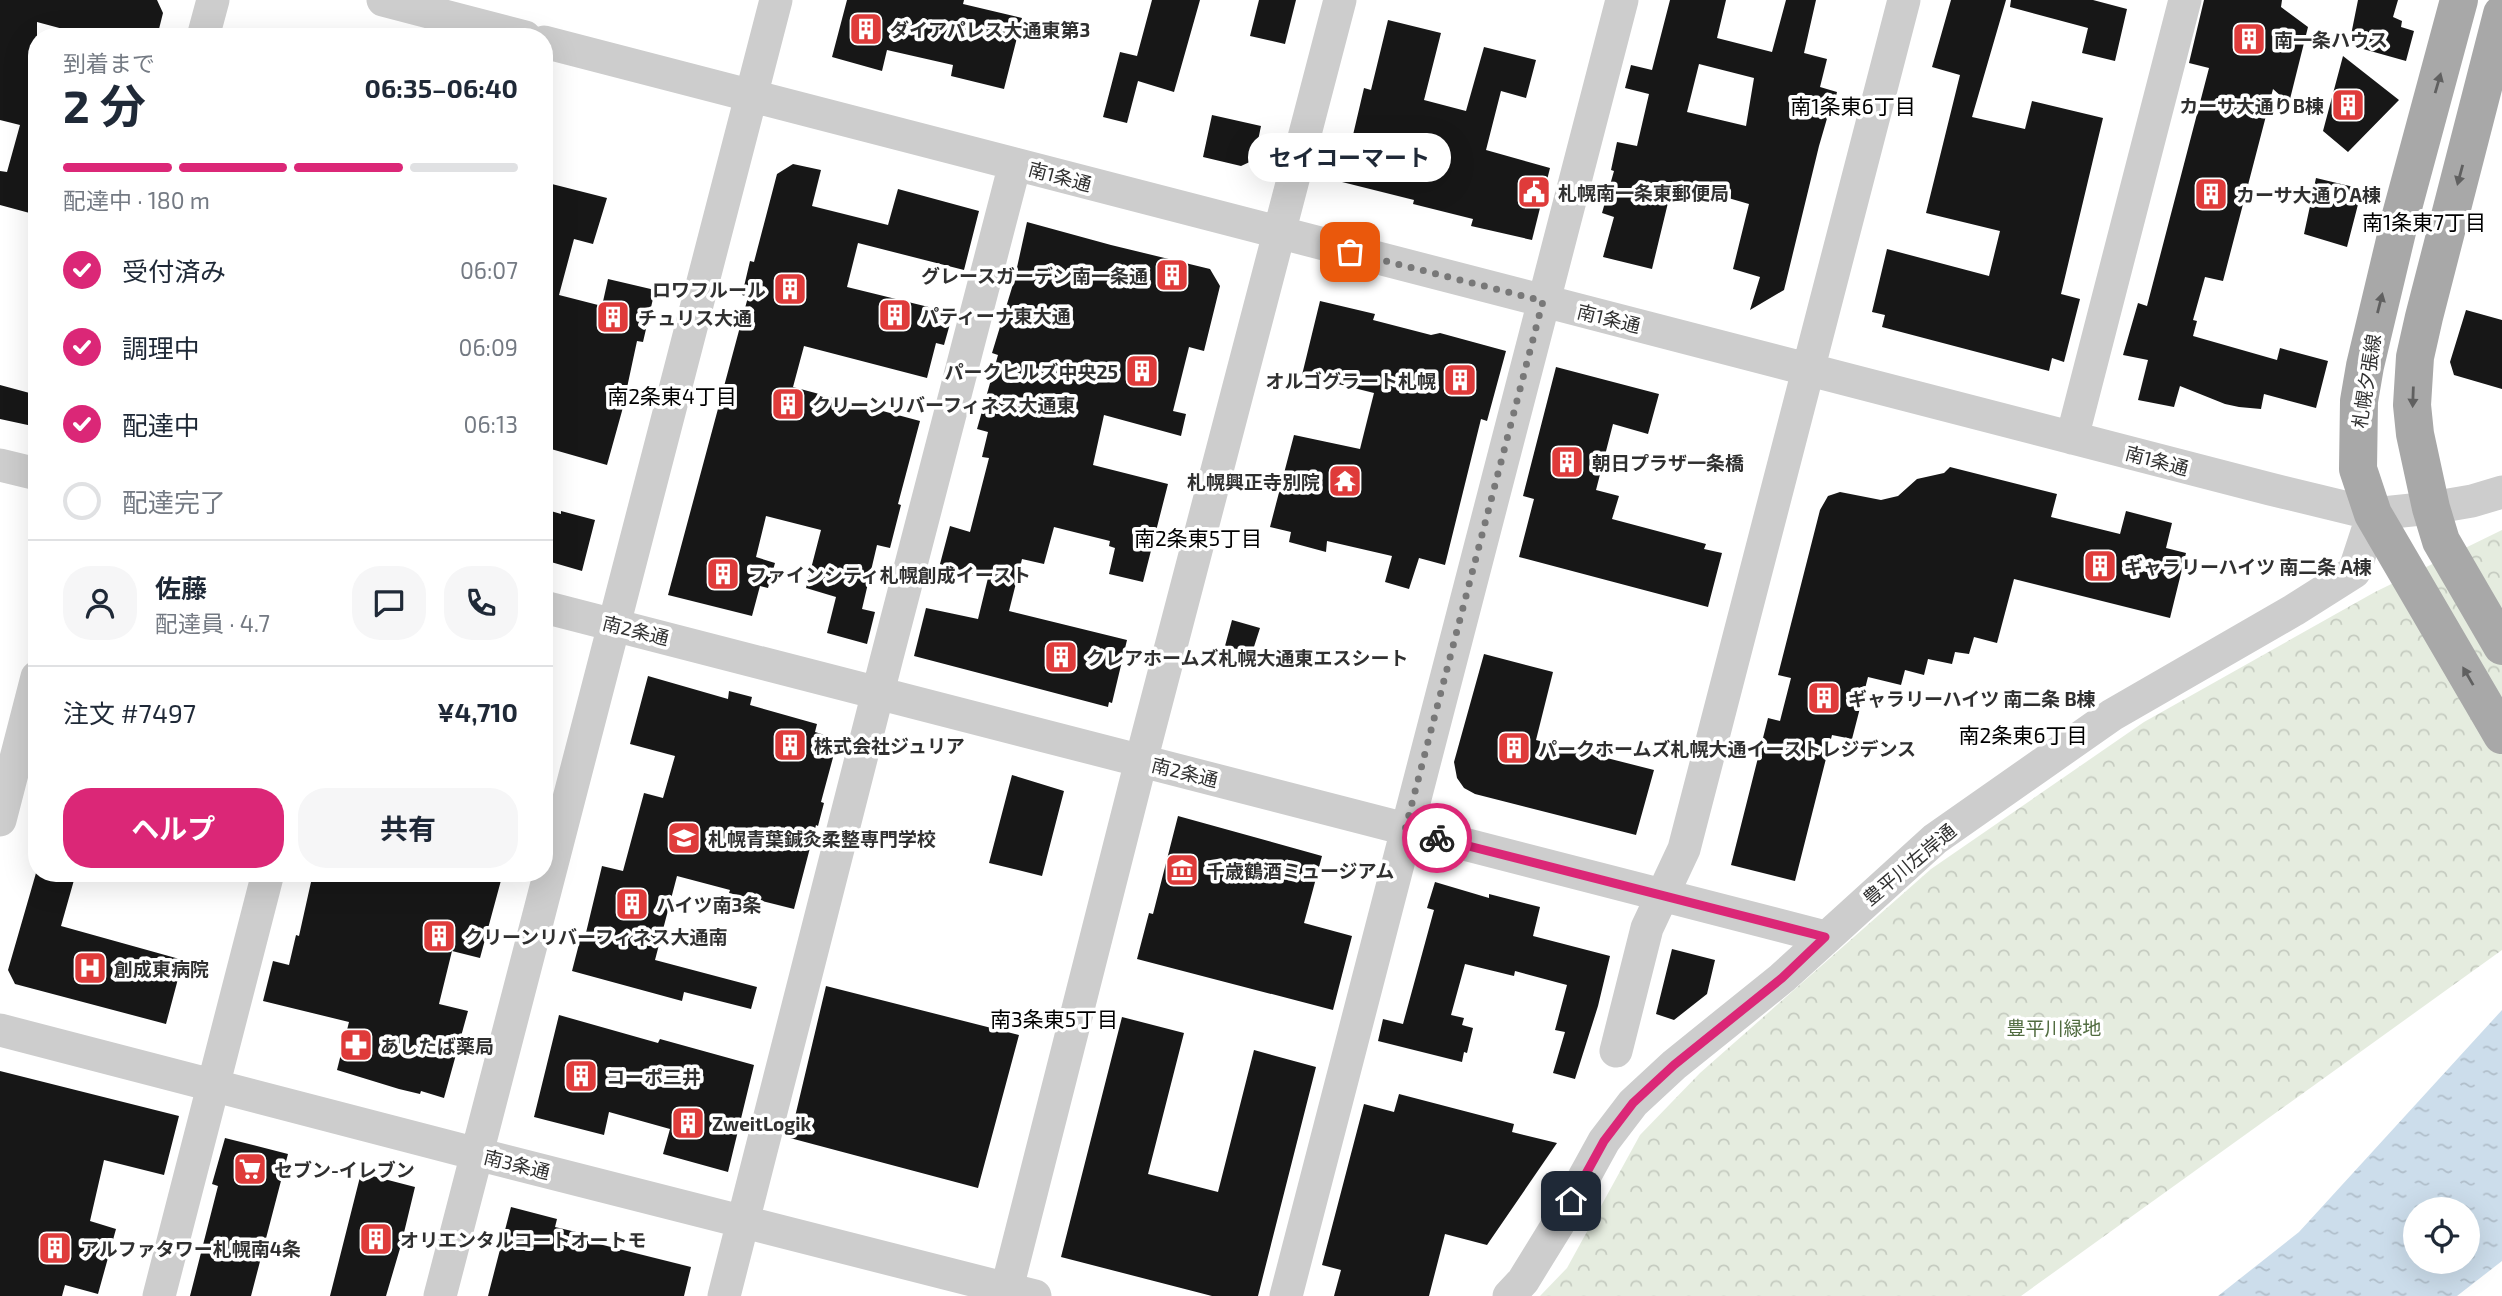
<!DOCTYPE html>
<html lang="ja">
<head>
<meta charset="utf-8">
<style>
  :root { --surface:#fff; --page:#f6f6f7; --text:#1f2937; --muted:#747a83; --line:#e0e1e3; --accent:#db2777 }
  body { margin:0; font-family:"Exo 2","Noto Sans JP",sans-serif; background:var(--page); color:var(--text); height:100vh; display:flex; flex-direction:column; font-size:26px; white-space:nowrap }
  * { box-sizing:border-box; margin:0 }
  p { font-size:23px; color:var(--muted) }
  .icon { flex:none; width:38px; height:38px; fill:none; stroke:currentColor; stroke-width:2; stroke-linecap:round; stroke-linejoin:round }
  .map { position:relative; flex:1; overflow:hidden }
  .sheet { position:absolute; left:28px; top:28px; width:525px; height:854px; display:flex; flex-direction:column; background:var(--surface); border-radius:28px; box-shadow:0 7px 28px #0002 }
  .sheet>* { flex:none }
  .controls { position:absolute; left:2403px; top:1197px; display:grid; gap:14px }
  .controls a { display:grid; place-items:center; width:77px; height:77px; border-radius:50%; background:var(--surface); box-shadow:0 7px 28px #0002; font-size:35px }
  .pin { position:absolute; display:grid; place-items:center; width:60px; height:60px; color:#fff; margin:-30px; border-radius:14px; box-shadow:0 4px 10px #0006 }
  .courier { position:absolute; display:grid; place-items:center; width:70px; height:70px; margin:-35px; border:5px solid #db2777; border-radius:50%; background:#fff; color:#222; box-shadow:0 2px 9px #0007 }
  .bubble { position:absolute; height:49px; border-radius:24px; background:var(--surface); box-shadow:0 7px 28px #0002; font-size:23px; font-weight:700; line-height:49px; text-align:center }
  .headline em { font-style:normal; font-weight:700 }
  .headline div { display:flex; flex-direction:column-reverse }
  .headline { display:flex; align-items:center; justify-content:space-between; height:119px; padding:0 35px }
  h1 { font-size:46px; font-weight:700; line-height:52px }
  .bar { display:grid; grid-template-columns:repeat(4,1fr); gap:10px 7px; align-content:center; height:84px; padding:0 35px }
  .bar i { height:9px; border-radius:5px; background:var(--line) }
  .bar .active { background:var(--accent) }
  .bar p { grid-column:span 4 }
  .line { display:flex; align-items:center; gap:18px; padding:0 35px; border-top:2px solid var(--line) }
  .line div { flex:1 }
  .round { display:grid; place-items:center; flex:none; width:74px; height:74px; border-radius:28px; background:var(--page) }
  ol { padding:0 35px; list-style:none }
  li { display:flex; align-items:center; gap:21px; height:77px }
  li p { margin-inline-start:auto }
  li .icon { padding:7px; border-radius:50%; background:var(--accent); color:#fff; stroke-width:4 }
  li:last-child { color:var(--muted) }
  li i { width:38px; height:38px; border:4px solid var(--line); border-radius:50% }
  .action { display:flex; gap:14px; margin-top:auto; padding:14px 35px }
  .action a { flex:1; height:80px; border-radius:28px; background:var(--accent); color:#fff; font-size:28px; font-weight:700; line-height:80px; text-align:center }
  .action a+a { background:var(--page); color:var(--text) }
  .map>svg:first-child { display:block }
</style>
</head>
<body>
<div class="map">
<svg width="2502" height="1296" viewBox="0 0 2502 1296">
  <defs>
    <pattern id="park-crowns" width="20" height="18" patternUnits="userSpaceOnUse" patternTransform="scale(1.75)"><rect width="20" height="18" fill="#e5ecdf"/><path d="M2 6a3 3 0 1 1 6 0M12 15a3 3 0 1 1 6 0" fill="none" stroke="#c5cbc0"/></pattern>
    <pattern id="water-ripples" width="26" height="14" patternUnits="userSpaceOnUse" patternTransform="scale(1.75)"><rect width="26" height="14" fill="#ccddeb"/><path d="M2 4q2-2 4 0t4 0M15 11q2-2 4 0t4 0" fill="none" stroke="#b0beca"/></pattern>
  </defs>
  <rect width="100%" height="100%" fill="#fff"/>
  <path fill="url(#park-crowns)" d="M2502,530V950L2021,1296H1540L1567,1268L1640,1135L1700,1073L1931,869L2144,722L2375,592Z"/>
  <path fill="url(#water-ripples)" fill-rule="evenodd" d="M2502,1010V1261L2457,1296H2218L2299,1232ZM2415,1209H2468V1262H2415Z"/>
  <path fill="#171717" fill-rule="evenodd" d="M0,0H157L163,13L157,37H93L37,22V215L0,205V171L7,172L20,125L0,120Z
    M847,0H964L963,4L1022,18L1004,89L951,76L953,65L887,50L882,71L832,57Z
    M1152,0H1200L1174,92L1138,81L1127,123L1103,117L1120,52L1137,56Z
    M1259,0H1296L1285,44L1250,36Z
    M1670,0H1726L1717,38L1772,52L1786,0H1816L1804,53L1827,59L1820,87L1837,92L1831,116L1828,115L1819,146L1784,290L1750,310L1760,277L1733,269L1749,204L1673,182L1652,269L1603,257L1614,217L1602,213L1614,171L1611,170L1617,142L1637,146L1649,94L1625,88L1631,65L1652,70ZM1699,64L1754,78L1746,126L1687,112Z
    M1951,0H2006L1972,117L2025,129L2032,101L2103,118L2061,294L2080,299L2064,362L2052,358L2049,371L1882,327L1885,315L1872,312L1887,249L1989,276L2000,231L1926,213L1960,75L1932,67Z
    M2011,0H2093L2127,9L2115,61L2082,53L2088,28L2010,7Z
    M2204,0H2282L2281,7L2308,27L2289,103L2273,89L2223,281L2205,277L2193,320L2197,321L2193,336L2277,360L2280,348L2328,361L2316,408L2264,394L2261,409L2239,407L2225,404L2180,386L2174,407L2138,400L2148,360L2123,355L2138,303L2147,306L2209,68L2189,63Z
    M2358,0H2398L2393,17L2402,21L2401,27L2414,31L2406,61L2349,45Z
    M1388,20L1441,33L1424,100L1466,111L1484,47L1536,60L1526,98L1501,91L1486,150L1550,168L1532,240L1471,226L1473,219L1413,204L1414,200L1342,182L1364,88L1371,90Z
    M2343,56L2399,100L2348,152L2323,131Z
    M1212,115L1261,126L1254,160L1241,166L1203,157Z
    M793,164L821,170L812,206L888,225L898,189L979,211L964,270L858,243L847,287L953,313L944,345L936,343L927,378L804,346L793,387L920,421L898,504L901,505L890,548L877,545L862,609L875,612L867,644L827,633L836,597L806,588L821,530L766,516L756,557L775,563L768,588L760,586L752,616L668,595L748,297L742,295L750,261L754,262L777,174Z
    M2316,178L2362,189L2347,247L2304,234Z
    M544,182L607,198L593,244L574,239L559,295L602,306L608,279L655,290L643,342L637,341L622,411L607,465L544,447V398L552,365L544,363Z
    M1027,222L1111,245L1210,269L1220,286L1204,351L1189,347L1173,411L1186,414L1181,436L1104,415L1093,465L1168,484L1143,582L1109,574L1115,548L1109,546L1110,541L1054,527L1044,564L1022,559L1009,611L1127,640L1112,703L1109,702L1108,707L914,656L926,608L978,619L988,578L940,564L950,526L970,532L989,458L982,457L988,432L977,429L998,355L992,353L1014,281Z
    M1320,301L1375,314L1373,320L1431,335L1440,333L1506,351L1487,421L1481,419L1445,565L1419,558L1409,589L1385,582L1392,556L1327,541L1326,552L1289,542L1291,532L1270,527L1294,435L1360,449L1374,393L1302,375Z
    M2466,310L2502,320V389L2454,375L2450,362Z
    M1556,367L1659,394L1648,434L1613,424L1596,490L1619,496L1612,519L1706,544L1704,549L1722,553L1708,607L1519,557L1534,499L1523,496Z
    M0,385L37,395V427L0,419Z
    M1950,467L2057,494L2051,517L2120,534L2126,511L2172,523L2166,548L2186,553L2170,618L2014,579L1997,643L1974,637L1969,654L1955,652L1952,664L1928,659L1924,675L1905,670L1901,685L1868,677L1852,739L1832,735L1795,881L1731,865L1768,718L1780,721L1791,678L1778,675L1820,510L1828,496L1840,492L1881,500L1898,496L1917,479L1944,473Z
    M544,509L561,514V511L595,520L582,571L544,560Z
    M1232,620L1260,628L1252,653L1225,646Z
    M1484,654L1553,672L1536,740L1654,770L1636,835L1475,794L1464,788L1457,778L1454,762Z
    M648,676L728,699L729,691L752,697L750,705L817,724L815,732L838,739L821,802L824,803L818,826L816,825L794,909L729,893L730,890L677,876L655,960L757,987L751,1009L684,992L682,1001L572,971L580,940L584,941L602,866L623,871L644,793L663,798L675,756L630,744Z
    M1012,775L1064,791L1042,876L989,863Z
    M1178,816L1322,856L1304,923L1352,936L1333,1010L1137,959L1149,913L1153,914Z
    M36,873H76L61,926L183,960L166,1024L15,984L8,970Z
    M313,873H503L480,958L452,951L439,1004L468,1011L444,1098L421,1091L420,1094L399,1089L337,1070L349,1022L263,1001L273,961L289,965L296,935L299,936Z
    M1435,882L1489,898V894L1540,907L1533,936L1610,956L1598,1006L1575,1079L1553,1073L1565,1032L1555,1030L1567,985L1515,971L1514,976L1465,964L1451,1015L1464,1018L1462,1025L1473,1028L1467,1053L1464,1052L1462,1062L1378,1041L1383,1019L1403,1024L1434,910L1427,908Z
    M1672,949L1715,960L1707,994L1674,1020L1656,1014Z
    M826,986L1019,1035L978,1188L790,1138Z
    M559,1015L658,1043L660,1039L754,1065L728,1172L663,1154L670,1129L609,1112L604,1135L534,1117Z
    M1122,1017L1184,1033L1148,1174L1218,1192L1254,1050L1316,1067L1258,1296H1212L1061,1257Z
    M0,1071L179,1116L164,1175L104,1160L90,1221L116,1229L98,1294L65,1285L62,1296H0Z
    M1399,1094L1514,1124L1512,1132L1557,1143L1487,1245L1445,1234L1429,1296H1334L1341,1270L1322,1265L1364,1104L1394,1112Z
    M225,1138L288,1154L251,1296H190L218,1186L212,1184Z
    M361,1173L415,1187L401,1245L386,1296H330Z
    M511,1207L557,1219L555,1227L593,1236L591,1242L691,1267L684,1296H488Z"/>
  <g fill="none" stroke-linecap="round" stroke-linejoin="round">
    <path stroke="#cdcdcd" stroke-width="33" d="M383,0L525,37
      M203,37L213,0
      M544,42L2270,489L2373,514L2431,508L2472,501L2502,492
      M2072,438L2185,0
      M0,465L37,474
      M544,607L1825,937
      M0,820L37,677
      M0,1030L477,1154L1035,1296
      M1616,1051L1647,928L1684,849L1904,0
      M159,1296L268,873
      M440,1296L776,0
      M724,1296L887,657L1015,164
      M1005,1296L1141,761L1340,0
      M1286,1296L1622,0
      M1509,1296L1523,1281L1560,1221L1604,1141L1633,1103L1674,1065L1782,978L1935,839L2112,715L2294,610L2354,572L2373,514"/>
    <path stroke="#a8a8a8" stroke-width="38" d="M2459,0L2401,215L2365,366L2359,401L2358,469L2373,514L2502,735
      M2502,14L2424,317L2415,357L2412,405L2415,434L2431,508L2441,541L2502,646"/>
  </g>
  <defs><path id="oneway-solid" d="M-6-.8H1V-3.2L6.5 0L1 3.2V.8H-6Z" transform="scale(1.75)"/></defs>
  <g fill="#606060">
    <use href="#oneway-solid" transform="translate(2438 83) rotate(-74)"/>
    <use href="#oneway-solid" transform="translate(2460 175) rotate(105)"/>
    <use href="#oneway-solid" transform="translate(2380 303) rotate(-76)"/>
    <use href="#oneway-solid" transform="translate(2413 397) rotate(92)"/>
    <use href="#oneway-solid" transform="translate(2468 676) rotate(-120)"/>
  </g>
  <g fill="none" stroke-linecap="round" stroke-linejoin="round">
    <path stroke="#787878" stroke-width="7" stroke-dasharray="0 12.6" d="M1350,252L1543,301L1405,830L1437,838"/>
    <path stroke="#db2777" stroke-width="9" d="M1437,838L1825,937L1782,978L1674,1065L1633,1103L1604,1141L1571,1201"/>
  </g>
  <defs>
    <symbol id="building-square" viewBox="-11 -11 22 22"><rect x="-9" y="-9" width="18" height="18" rx="4" fill="#df3b3a" stroke="#fff"/><path d="M-4-6H4V6H1V3H-1V6H-4ZM-2.5-4.3h1.7v1.8h-1.7ZM.8-4.3h1.7v1.8H.8ZM-2.5-1h1.7V.8h-1.7ZM.8-1h1.7V.8H.8Z" fill="#fff"/></symbol>
    <symbol id="civic-square" viewBox="-11 -11 22 22"><rect x="-9" y="-9" width="18" height="18" rx="4" fill="#df3b3a" stroke="#fff"/><path d="M-.6-6.5H3V-4.5H.6V-3L4-1V1h2V6H-6V1h2V-1L-.6-3ZM-1.2 2.5V6h2.4V2.5Z" fill="#fff"/></symbol>
    <symbol id="temple-square" viewBox="-11 -11 22 22"><rect x="-9" y="-9" width="18" height="18" rx="4" fill="#df3b3a" stroke="#fff"/><path d="M0-6L5-2H3V0L6.5 2.5H4V6H1.5V3h-3V6H-4V2.5H-6.5L-3 0V-2H-5Z" fill="#fff"/></symbol>
    <symbol id="university-square" viewBox="-11 -11 22 22"><rect x="-9" y="-9" width="18" height="18" rx="4" fill="#df3b3a" stroke="#fff"/><path d="M0-5L7-2L0 1L-7-2ZM-4 1L0 2.5L4 1V4Q0 6-4 4Z" fill="#fff"/></symbol>
    <symbol id="museum-square" viewBox="-11 -11 22 22"><rect x="-9" y="-9" width="18" height="18" rx="4" fill="#df3b3a" stroke="#fff"/><path d="M0-6L6-3V-2H-6V-3ZM-5-1h2V3h-2ZM-1-1h2V3h-2ZM3-1h2V3H3ZM-6 4H6V6H-6Z" fill="#fff"/></symbol>
    <symbol id="hospital-square" viewBox="-11 -11 22 22"><rect x="-9" y="-9" width="18" height="18" rx="4" fill="#df3b3a" stroke="#fff"/><path d="M-5-5h3v3.5h4V-5h3V5h-3V1.5h-4V5h-3Z" fill="#fff"/></symbol>
    <symbol id="pharmacy-square" viewBox="-11 -11 22 22"><rect x="-9" y="-9" width="18" height="18" rx="4" fill="#df3b3a" stroke="#fff"/><path d="M-2-6h4v4h4v4h-4v4h-4v-4h-4v-4h4Z" fill="#fff"/></symbol>
    <symbol id="supermarket-square" viewBox="-11 -11 22 22"><rect x="-9" y="-9" width="18" height="18" rx="4" fill="#df3b3a" stroke="#fff"/><path d="M-6-5.5h2.5l.6 2H6L4.5 2H-2.5L-4.4-4H-6ZM-1.5 3.2a1.3 1.3 0 1 0 .1 0ZM3 3.2a1.3 1.3 0 1 0 .1 0Z" fill="#fff"/></symbol>
  </defs>
  <g fill-rule="evenodd">
    <use href="#building-square" x="847" y="10" width="38" height="38"/>
    <use href="#building-square" x="2230" y="20" width="38" height="38"/>
    <use href="#building-square" x="2329" y="86" width="38" height="38"/>
    <use href="#civic-square" x="1515" y="173" width="38" height="38"/>
    <use href="#building-square" x="2192" y="175" width="38" height="38"/>
    <use href="#building-square" x="1153" y="256" width="38" height="38"/>
    <use href="#building-square" x="771" y="270" width="38" height="38"/>
    <use href="#building-square" x="876" y="296" width="38" height="38"/>
    <use href="#building-square" x="594" y="298" width="38" height="38"/>
    <use href="#building-square" x="1123" y="352" width="38" height="38"/>
    <use href="#building-square" x="1441" y="361" width="38" height="38"/>
    <use href="#building-square" x="769" y="385" width="38" height="38"/>
    <use href="#building-square" x="1548" y="443" width="38" height="38"/>
    <use href="#temple-square" x="1326" y="462" width="38" height="38"/>
    <use href="#building-square" x="2081" y="547" width="38" height="38"/>
    <use href="#building-square" x="704" y="555" width="38" height="38"/>
    <use href="#building-square" x="1042" y="638" width="38" height="38"/>
    <use href="#building-square" x="1805" y="679" width="38" height="38"/>
    <use href="#building-square" x="771" y="726" width="38" height="38"/>
    <use href="#building-square" x="1495" y="729" width="38" height="38"/>
    <use href="#university-square" x="665" y="819" width="38" height="38"/>
    <use href="#museum-square" x="1163" y="851" width="38" height="38"/>
    <use href="#building-square" x="613" y="885" width="38" height="38"/>
    <use href="#building-square" x="420" y="917" width="38" height="38"/>
    <use href="#hospital-square" x="71" y="949" width="38" height="38"/>
    <use href="#pharmacy-square" x="337" y="1026" width="38" height="38"/>
    <use href="#building-square" x="562" y="1057" width="38" height="38"/>
    <use href="#building-square" x="669" y="1104" width="38" height="38"/>
    <use href="#supermarket-square" x="231" y="1150" width="38" height="38"/>
    <use href="#building-square" x="357" y="1220" width="38" height="38"/>
    <use href="#building-square" x="36" y="1229" width="38" height="38"/>
  </g>
  <g text-anchor="middle" dominant-baseline="central" stroke-width="7" stroke-linejoin="round" paint-order="stroke">
    <g font-size="19" font-weight="bold" fill="#303030" stroke="#fff" text-anchor="start">
      <text x="890" y="29">ダイアパレス大通東第3</text>
      <text x="2274" y="39">南一条ハウス</text>
      <text x="2324" y="105" text-anchor="end">カーサ大通りB棟</text>
      <text x="1558" y="192">札幌南一条東郵便局</text>
      <text x="2236" y="194">カーサ大通りA棟</text>
      <text x="1148" y="275" text-anchor="end">グレースガーデン南一条通</text>
      <text x="766" y="289" text-anchor="end">ロワフルール</text>
      <text x="920" y="315">パティーナ東大通</text>
      <text x="638" y="317">チュリス大通</text>
      <text x="1118" y="371" text-anchor="end">パークヒルズ中央25</text>
      <text x="1436" y="380" text-anchor="end">オルゴグラート札幌</text>
      <text x="812" y="404">クリーンリバーフィネス大通東</text>
      <text x="1592" y="462">朝日プラザ一条橋</text>
      <text x="1320" y="481" text-anchor="end">札幌興正寺別院</text>
      <text x="2124" y="566">ギャラリーハイツ 南二条 A棟</text>
      <text x="748" y="574">ファインシティ札幌創成イースト</text>
      <text x="1086" y="657">クレアホームズ札幌大通東エスシート</text>
      <text x="1848" y="698">ギャラリーハイツ 南二条 B棟</text>
      <text x="814" y="745">株式会社ジュリア</text>
      <text x="1538" y="748">パークホームズ札幌大通イーストレジデンス</text>
      <text x="708" y="838">札幌青葉鍼灸柔整専門学校</text>
      <text x="1206" y="870">千歳鶴酒ミュージアム</text>
      <text x="656" y="904">ハイツ南3条</text>
      <text x="464" y="936">クリーンリバーフィネス大通南</text>
      <text x="114" y="968">創成東病院</text>
      <text x="380" y="1045">あしたば薬局</text>
      <text x="606" y="1076">コーポ三井</text>
      <text x="712" y="1123">ZweitLogik</text>
      <text x="274" y="1169">セブン-イレブン</text>
      <text x="400" y="1239">オリエンタルコートオートモ</text>
      <text x="80" y="1248">アルファタワー札幌南4条</text>
    </g>
    <g font-size="19" fill="#303030" stroke="#fff">
      <text transform="translate(1060 176) rotate(15)">南1条通</text>
      <text transform="translate(1609 318) rotate(14)">南1条通</text>
      <text transform="translate(2366 381) rotate(-81)">札幌夕張線</text>
      <text transform="translate(2157 460) rotate(15)">南1条通</text>
      <text transform="translate(636 630) rotate(14)">南2条通</text>
      <text transform="translate(1185 772) rotate(14)">南2条通</text>
      <text transform="translate(1909 864) rotate(-40)">豊平川左岸通</text>
      <text transform="translate(517 1164) rotate(14)">南3条通</text>
    </g>
    <g font-size="19" fill="#506b3f" stroke="#fff">
      <text x="2054" y="1027">豊平川緑地</text>
    </g>
    <g font-size="21" fill="#000" stroke="#fff">
      <text x="1853" y="105">南1条東6丁目</text>
      <text x="2424" y="221">南1条東7丁目</text>
      <text x="672" y="395">南2条東4丁目</text>
      <text x="1198" y="537">南2条東5丁目</text>
      <text x="2023" y="734">南2条東6丁目</text>
      <text x="1054" y="1018">南3条東5丁目</text>
    </g>
  </g>
</svg>
<div class="controls">
<a><svg class="icon" aria-label="locate" viewBox="0 0 24 24"><circle cx="12" cy="12" r="6"/><path d="M12 2v4M12 18v4M2 12h4M18 12h4"/></svg></a>
</div>
<div class="pin" style="left:1350px;top:252px;background:#ea580c"><svg class="icon" aria-label="bag" viewBox="0 0 24 24"><path d="M5 8h14l-1 12H6zM9 8a3 3 0 0 1 6 0"/></svg></div>
<div class="pin" style="left:1571px;top:1201px;background:#1f2937"><svg class="icon" aria-label="home" viewBox="0 0 24 24"><path d="M3 11l9-7 9 7M6 9v11h12V9"/></svg></div>
<div class="courier" style="left:1437px;top:838px"><svg class="icon" aria-label="bike" viewBox="0 0 24 24"><circle cx="6" cy="16" r="4"/><circle cx="18" cy="16" r="4"/><path d="M6 16l4-8h5l3 8M10 8l3 8H6M13 5h3"/></svg></div>
<div class="bubble" style="left:1248px;top:133px;width:203px">セイコーマート</div>
<section class="sheet">
<div class="headline"><div><h1>2 分</h1><p>到着まで</p></div><em>06:35–06:40</em></div>
<div class="bar"><i class="active"></i><i class="active"></i><i class="active"></i><i></i><p>配達中 · 180 m</p></div>
<ol>
<li><svg class="icon" aria-label="check" viewBox="0 0 24 24"><path d="M5 12l5 5 9-10"/></svg>受付済み<p>06:07</p></li>
<li><svg class="icon" aria-label="check" viewBox="0 0 24 24"><path d="M5 12l5 5 9-10"/></svg>調理中<p>06:09</p></li>
<li><svg class="icon" aria-label="check" viewBox="0 0 24 24"><path d="M5 12l5 5 9-10"/></svg>配達中<p>06:13</p></li>
<li><i></i>配達完了</li>
</ol>
<div class="line" style="height:126px"><a class="round"><svg class="icon" aria-label="person" viewBox="0 0 24 24"><circle cx="12" cy="8" r="4"/><path d="M4 21q1-7 8-7t8 7"/></svg></a><div><b>佐藤</b><p>配達員 · 4.7</p></div><a class="round"><svg class="icon" aria-label="chat" viewBox="0 0 24 24"><path d="M4 5h16v11H9l-5 4z"/></svg></a><a class="round"><svg class="icon" aria-label="phone" viewBox="0 0 24 24"><path d="M5 4h4l2 5-3 2q2 4 5 5l2-3 5 2v4C11 20 4 13 5 4z"/></svg></a></div>
<div class="line" style="height:91px"><div>注文 #7497</div><b>¥4,710</b></div>
<div class="action"><a>ヘルプ</a><a>共有</a></div>
</section>
</div>
</body>
</html>
